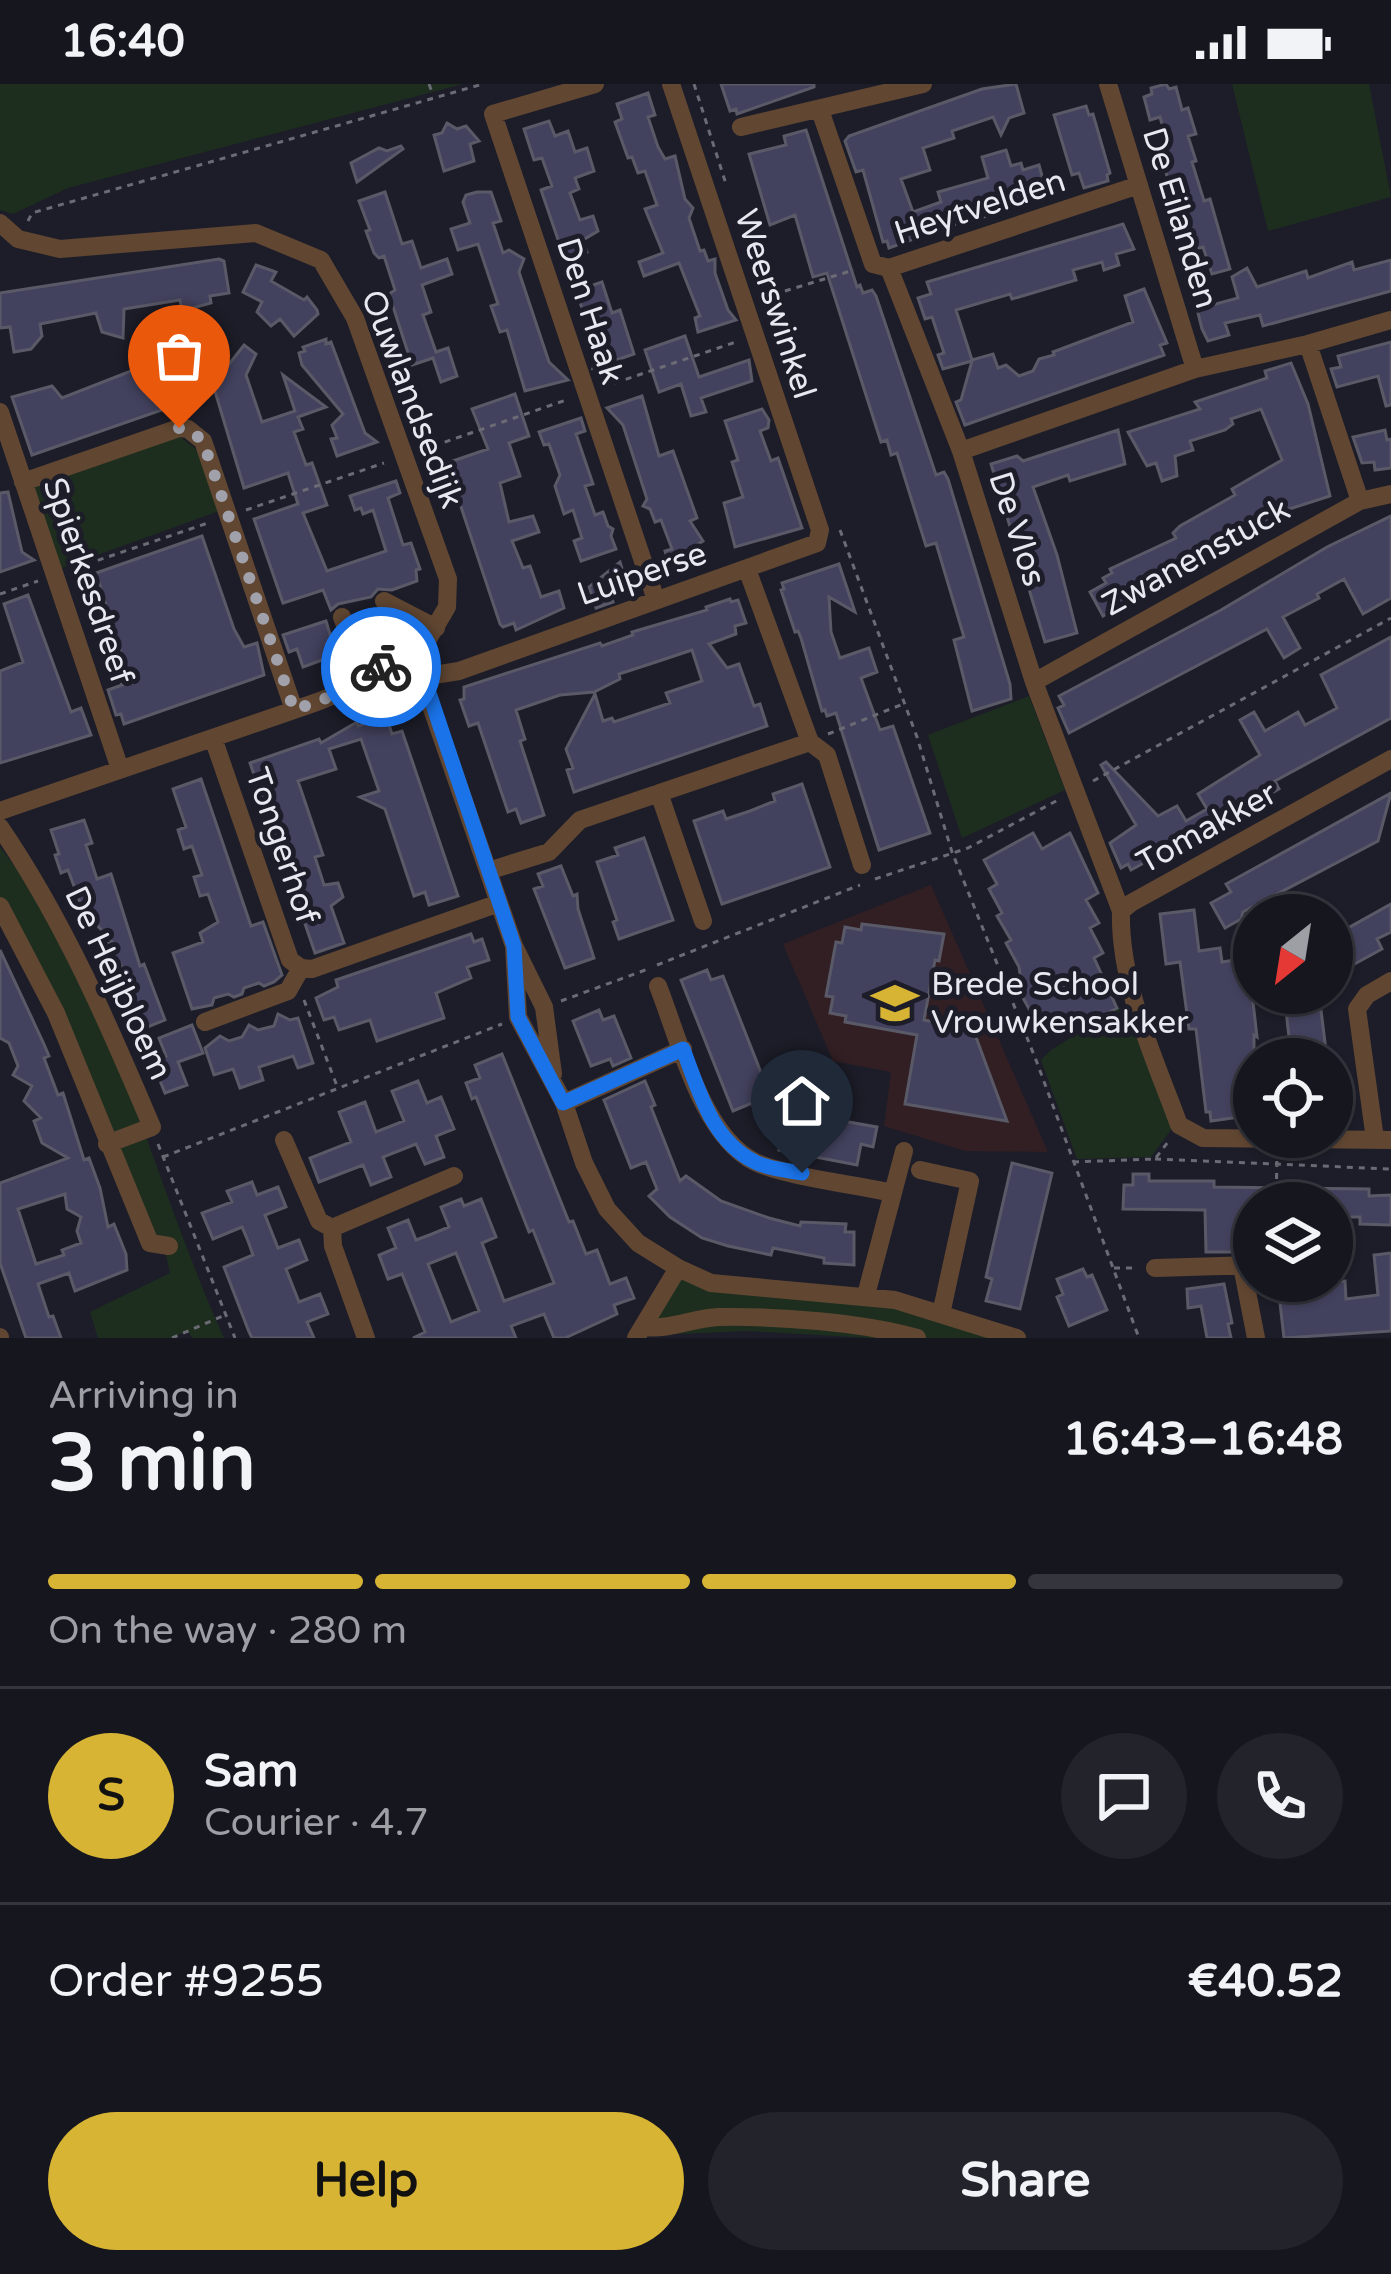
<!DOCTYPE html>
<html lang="en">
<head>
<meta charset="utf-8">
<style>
  :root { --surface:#16161f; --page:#23232c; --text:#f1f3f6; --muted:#9e9fa4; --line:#35353d; --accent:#d7b434 }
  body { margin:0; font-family:"Varela Round",sans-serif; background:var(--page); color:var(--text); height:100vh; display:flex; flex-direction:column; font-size:45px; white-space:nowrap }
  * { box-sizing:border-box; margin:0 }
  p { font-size:39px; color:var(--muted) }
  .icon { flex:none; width:66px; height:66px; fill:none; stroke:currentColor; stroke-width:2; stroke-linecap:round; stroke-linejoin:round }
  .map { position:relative; height:1254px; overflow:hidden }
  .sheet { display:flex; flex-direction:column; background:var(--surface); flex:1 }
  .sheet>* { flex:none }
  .needle { width:78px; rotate:210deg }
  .fabs { position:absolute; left:1233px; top:810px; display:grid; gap:24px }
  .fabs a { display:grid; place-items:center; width:120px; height:120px; border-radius:50%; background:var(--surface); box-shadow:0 3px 9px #0004,0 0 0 3px var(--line); font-size:60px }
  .pin { position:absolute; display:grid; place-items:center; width:102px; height:102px; color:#fff; margin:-123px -51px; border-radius:50% 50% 50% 0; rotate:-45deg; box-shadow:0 0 12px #0007 }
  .pin .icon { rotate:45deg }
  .courier { position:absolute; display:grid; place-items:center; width:120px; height:120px; margin:-60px; border:9px solid #1a73e8; border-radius:50%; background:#fff; color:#222; box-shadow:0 3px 15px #0007 }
  .headline em { font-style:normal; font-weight:700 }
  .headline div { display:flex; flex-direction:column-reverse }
  .headline { display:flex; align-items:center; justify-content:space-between; height:204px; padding:0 48px }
  h1 { font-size:78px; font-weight:700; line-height:90px }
  .bar { display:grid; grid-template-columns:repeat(4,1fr); gap:18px 12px; align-content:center; height:144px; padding:0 48px }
  .bar i { height:15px; border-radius:9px; background:var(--line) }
  .bar .current { background:var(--accent) }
  .bar p { grid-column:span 4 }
  .line { display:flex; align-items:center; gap:30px; padding:0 48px; border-top:3px solid var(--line) }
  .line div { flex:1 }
  .round { display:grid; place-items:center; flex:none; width:126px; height:126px; border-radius:63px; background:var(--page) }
  .cta { display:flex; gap:24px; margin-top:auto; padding:24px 48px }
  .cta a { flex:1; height:138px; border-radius:72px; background:var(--accent); color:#111; font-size:48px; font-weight:700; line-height:138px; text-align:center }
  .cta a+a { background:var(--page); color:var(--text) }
  .status { display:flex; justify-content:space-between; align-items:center; height:84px; padding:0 60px; background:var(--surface); direction:ltr }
  .status svg { height:33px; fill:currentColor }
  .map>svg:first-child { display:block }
</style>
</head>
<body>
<div class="status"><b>16:40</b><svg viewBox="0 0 49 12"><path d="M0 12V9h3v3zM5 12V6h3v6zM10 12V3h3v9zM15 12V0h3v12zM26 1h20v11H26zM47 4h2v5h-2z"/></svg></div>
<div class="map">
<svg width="1391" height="1254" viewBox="0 0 1391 1254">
  <rect width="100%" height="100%" fill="#1d1d29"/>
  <path fill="#321f24" d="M931,801L1048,1068L965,1067L884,1042L891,988L833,977L783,860Z"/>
  <path fill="#1d2e1e" d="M0,0H463L68,104L13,130L0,126Z
    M1232,0H1369L1391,113L1268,147Z
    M179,352L198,367L222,426L53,487L27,403Z
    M1029,612L1065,706L962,754L928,651Z
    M0,763C113,906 150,1091 224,1254H192L188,1247L170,1254H98L90,1228L170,1189L166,1171L0,835Z
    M1132,916L1176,1039L1151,1073L1077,1075L1041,976L1051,966Z
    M671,1190L889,1219L1001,1254H870L748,1247L632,1252Z"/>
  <path fill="#43425e" stroke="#595967" stroke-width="3" fill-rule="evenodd" d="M721,0H814V3L737,30L736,25L730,27Z
    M1016,0L1024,29L1009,34L1001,51L993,33L952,47L954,54L923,64L930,86L901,95L913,128L941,118L938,108L988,94L982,73L1006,66L1011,82L1021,79L1023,86L1039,81L1046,106L1040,108L1041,112L991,127L992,131L912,151L914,155L889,164L887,157L883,158L863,86L856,88L845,57L849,52L982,5Z
    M1166,0L1169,5L1176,3L1182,26L1188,24L1196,50L1188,52L1196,77L1192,78L1204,117L1210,115L1230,185L1212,190L1203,163L1188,167L1159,64L1168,62L1160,33L1150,36L1144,13L1152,10L1151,4Z
    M648,9L655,31L648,33L658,63L665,75L675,72L685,115L693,124L689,134L700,167L704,166L708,177L715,175V189L728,226L736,236L698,248L695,234L700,232L679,179L644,192L639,178L663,169L645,125L657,121L645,87L638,89L632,73L628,74L615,38L622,35L617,20Z
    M1086,22L1089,31L1093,30L1110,89L1107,91L1108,97L1084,104L1079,89L1072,91L1054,31Z
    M549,37L555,52L568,47L575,68L587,64L594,87L575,94L579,105L570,109L580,136L593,132L598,147L583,156L587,168L565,176L541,106L552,102L542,74L534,76L524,45Z
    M447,39L457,45L466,42L479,57L470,60L474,77L444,87L434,51L442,49Z
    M806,46L857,203L860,201L863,209L872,206L876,212L936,391L944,388L948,395L1010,600L1011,615L972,627L954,556L964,553L936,459L926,462L897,369L891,371L887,356L881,358L827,189L813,193L795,131L770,141L749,70L786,61L784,52Z
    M401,62L403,65L357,98L351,79L379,64L387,67Z
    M385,108L402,160L412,157L421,184L447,175L452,190L422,201L431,228L423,231L436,268L448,264L457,292L441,298L433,274L412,281L389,210L395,206L384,172L379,174L374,169L366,147L370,146L359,117Z
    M477,108H491L501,137L493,139L503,169L509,166L524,175L519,188L549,278L568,296L525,307L507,246L500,248L491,222L498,220L478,160L458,166L451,145L470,139L463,118L466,111Z
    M1123,140L1134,165L1116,170L1119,181L1104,186L1102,178L1073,186L1076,196L1012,215L1010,210L956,226L972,276L993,270L998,284L1006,281L1019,292L1033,287L1039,275L1054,271L1053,268L1133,238L1125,212L1144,205L1167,259L1160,261L1164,271L965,341L956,318L961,316L972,277L943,285L938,271L944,269L932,233L925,235L918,214L931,210L927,198Z
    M219,175L224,177L229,209L210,212L211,219L182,227L180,216L124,225L123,254L102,248L96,229L40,240L42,252L31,265L14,268L10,243L0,244V209Z
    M1391,176V207L1263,242L1260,231L1225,239L1229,251L1208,257L1202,245L1197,225L1238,214L1232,193L1247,184L1257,203L1306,187L1308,194L1352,178L1354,186Z
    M256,181L276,188L271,197L304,216L307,213L317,226L318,230L294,252L280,235L271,242L257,228L262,218L243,208Z
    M602,198L612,229L620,226L634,270L593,284L598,271L595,262L606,258L588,229L584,230L576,207Z
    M685,252L699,293L749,276L752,297L701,314L706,328L691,332L681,300L659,308L645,266Z
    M326,255V260L331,258L365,349L377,358L337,372L331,355L337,354L332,341L343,330L302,281L299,269L305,267L303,263Z
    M1391,258V321L1386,322L1378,292L1337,303L1331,285L1341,283L1338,272Z
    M244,261L256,270L246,291L262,338L295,327L283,291L326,323L298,333L303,345L294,348L306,381L312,379L327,421L303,429L327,487L386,467L373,426L363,430L361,424L355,426L350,412L396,397L400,409L388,414L403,461L411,459L420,485L416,486L417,497L392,506L378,505L371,513L338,520L331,526L323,506L283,519L254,435L298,420L288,389L244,404L214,304L160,322L162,326L32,371L12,313L52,302L62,314L167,273L171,282L210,269L219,293Z
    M1291,279L1308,320L1330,412L1277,429L1280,434L1275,441L1238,457L1236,452L1166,490L1169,495L1103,532L1090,508L1106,499L1103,494L1112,489L1110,485L1176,454L1173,449L1180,442L1235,411L1232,405L1282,376L1261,325L1231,335L1233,340L1225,346L1190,357L1193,366L1175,372L1177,392L1162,397L1156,379L1147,382L1128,348L1200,325L1195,318L1267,294L1265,287Z
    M515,310L529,352L509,359L520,392L500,399L509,438L533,432L539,448L512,457L523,484L530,482L541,513L559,507L564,524L516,546L514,539L503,543L500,540L453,399L438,382L488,365L472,325Z
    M642,312L659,372L673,367L697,434L690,437L703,457L692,464L698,481L672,490L665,467L672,465L661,436L655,438L650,425L643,422L647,415L623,341L607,324Z
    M762,325L769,336L768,344L760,347L771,377L778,374L802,444L735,463L724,419L743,413L732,378L738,376L725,337Z
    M581,334L585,347L576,350L593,400L585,402L595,431L603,428L608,442L613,445L611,452L616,465L581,477L574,457L582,454L573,426L564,430L555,402L560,391L549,360L544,361L539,348Z
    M1118,346L1125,380L1070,397L1068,391L1033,403L1057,471L1077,549L1045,558L991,380L1017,372L1023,377Z
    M1385,346L1387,356L1391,355V384L1375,386L1374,378L1362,379L1353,353Z
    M8,408L22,468L34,476L0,488V409Z
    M1391,432V514L1363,530L1344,495L1317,510L1319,514L1283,533L1300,564L1284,574L1267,545L1069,649L1058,624L1064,621L1059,612L1221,526L1327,463Z
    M202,452L234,545L244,563L257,559L264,591L124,640L121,630L116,631L108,606L122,601L117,585L125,582L96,489Z
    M620,478L628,503L610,509L613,518L596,524L589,503Z
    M839,480L855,528L829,513L831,548L840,574L869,564L877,588L861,594L880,646L893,642L930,749L879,766L836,629L827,632L825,626L822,627L801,554L798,547L795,548L781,506L784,505L782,499Z
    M28,511L71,628L81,624L91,651L0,679V587L23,578L4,520Z
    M730,515L731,518L738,516L746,539L735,542L736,550L709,560L727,584L739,580L754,622L760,620L767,642L574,708L567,686L573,684L566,665L595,610L603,637L612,634L614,638L670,619L666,609L702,597L692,566L656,578L619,590L620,595L594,608L560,611L516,626L525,655L520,657L544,731L521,739L516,725L508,728L478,639L469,642L460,616L464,615V603L600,559L602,562L633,551L632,548L707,526L706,523Z
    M326,537L334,563L330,564L333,572L303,583L297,565L289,568L283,551Z
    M1391,553V634L1275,697L1279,705L1131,786L1128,780L1121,784L1110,759L1136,741L1101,681L1106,678L1158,732L1177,722L1186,737L1207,725L1198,710L1260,671L1240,636L1254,628L1265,647L1298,628L1305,641L1337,624L1321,591Z
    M386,632L392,650L402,647L458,812L429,821L425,808L414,812L385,725L360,713L379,707L361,655L329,665L336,685L298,697L323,771L315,773L324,801L338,799L343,813L331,822L344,859L315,869L250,679L319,655L321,659L357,638L358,642Z
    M201,695L251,842L263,838L282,891L274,898L264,902L259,899L244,904L242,910L234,913L228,910L214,914L212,921L192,925L173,869L203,858L200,849L218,838L208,810L200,812L194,793L202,791L192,762L184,765L178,746L186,743L173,705Z
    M802,700L830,783L722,820L694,737L723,727L726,735L750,727L775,717L773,710Z
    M1391,709L1378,757L1243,828L1241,835L1225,844L1211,819L1231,808L1226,800Z
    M84,736L92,759L86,761L97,795L111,790L140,882L144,880L165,936L145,944L141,933L133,936L126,918L124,908L131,905L120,879H111L105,860L112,858L82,824L68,786L61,789L55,771L59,770L51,746Z
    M1033,749L1042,765L1070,749L1098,809L1086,816L1099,839L1090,844L1103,869L1094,874L1117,924L1075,947L1069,936L1043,950L1023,914L1019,883L1006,859L1011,856L997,832L1002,829L989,805L997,800L984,776Z
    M644,754L673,836L619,855L613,838L617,836L597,778L618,771L615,764Z
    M561,782L573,812L577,810L578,825L594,874L565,884L534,805L543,802L538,790Z
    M1391,820V848L1377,855L1382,865L1340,888L1332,873V853Z
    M1194,826L1199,867L1220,864L1222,878L1248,874L1257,953L1254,951V1031L1211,1037L1210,1028H1206L1196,945H1189L1180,878L1166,880L1160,830Z
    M862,840L944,850L939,877L935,876L924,936L973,945L1007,1037L905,1020L917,951L845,938L846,932L830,929L833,913L826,912L836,858L842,859L845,843L861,846Z
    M471,850L474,858L482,855L489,876L467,883L471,894L436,909L444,934L377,957L370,936L339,946L334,933L324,936L316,914L338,903L336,896Z
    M0,866L43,958L49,972L44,974L58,1011L63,1009L84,1076L89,1074L100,1104L108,1143L114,1140L126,1170L127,1186L75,1207L69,1189L38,1200L49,1233L53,1232L61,1254H26L0,1179V1099L68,1074L42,1059L34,1037L41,1034L24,1017L32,1002L13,991L18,982L9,959L0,954ZM65,1110L67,1125L81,1133L77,1147L81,1159L62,1166L64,1171L36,1180L18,1125Z
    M707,886L711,896L723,892L775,1024L756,1031L752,1019L733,1027L681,896Z
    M1284,909H1312L1315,927L1321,926L1327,975L1291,971Z
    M599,926L603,936L614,932L631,974L613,982L610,975L591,982L573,937Z
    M278,930L290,936L298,934L313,979L298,984L293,972L259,983L263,996L240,1004L233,985L214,991L205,964L220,952L229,957L242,953L249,941L258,946L274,942Z
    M192,941L203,969L178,978L187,1001L165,1009L152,977L166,972L159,954Z
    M502,970L569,1138L573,1137L586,1170L597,1166L610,1200L626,1194L634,1214L614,1221L617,1230L565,1254H554L544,1230L511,1242L516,1254H413L425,1248L402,1190L388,1195L379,1171L396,1164L388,1144L408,1136L416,1156L432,1150L449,1143L441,1123L461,1115L464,1122L481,1115L496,1153L482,1159L504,1217L554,1199L533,1146L529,1148L476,1013L472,1015L466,999L480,994L475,981ZM456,1169L479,1227L451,1238L428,1180Z
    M418,997L427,1019L441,1013L454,1045L436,1052L444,1073L425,1080L416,1060L383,1073L391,1093L371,1101L363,1081L319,1098L310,1074L351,1058L339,1028L365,1018L376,1048L404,1037L392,1007Z
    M645,997L655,1021L651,1023L680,1097L686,1092L721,1117L769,1134L800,1142L801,1138L846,1140L845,1148H854V1181L824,1179V1174L773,1164L771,1171L728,1162L702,1154L670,1133L649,1112L657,1105L646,1078L631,1084L604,1016Z
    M787,1027L877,1043L873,1063L861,1060L857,1081L779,1066Z
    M1012,1079L1052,1089L1020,1225L986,1217L992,1195L986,1193Z
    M1133,1090H1149V1097H1214V1103L1369,1105V1112L1391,1111V1141L1360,1140V1133H1332V1119H1254V1168H1206L1205,1126L1123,1125L1124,1101H1133Z
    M252,1098L257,1111L278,1103L286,1123L265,1131L278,1164L299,1156L307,1176L286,1185L299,1218L320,1210L328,1230L307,1238L314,1254H252L249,1248L224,1183L253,1171L248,1157L242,1143L213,1155L202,1129L232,1118L227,1107Z
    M1391,1169V1247L1284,1254L1278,1202L1345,1197L1346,1215L1378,1211L1374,1171Z
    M1083,1185L1087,1193L1092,1191L1107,1226L1069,1242L1057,1213L1063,1210L1057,1195Z
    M1224,1200L1232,1239L1228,1240L1231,1254H1207L1201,1222L1188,1224L1187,1205Z"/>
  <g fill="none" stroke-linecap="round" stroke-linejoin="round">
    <path stroke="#6b6b76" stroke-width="3" stroke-dasharray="6 6" stroke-linecap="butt" d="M429,0L433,11
      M694,0L726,100
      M28,137L32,129L483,0
      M762,214L854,186
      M603,303L736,258
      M422,366L566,316
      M246,426L384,379
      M840,446L917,653L952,768L1036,976L1139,1254
      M75,484L208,439
      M0,510L38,497
      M828,650L903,620
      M1093,697L1391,534
      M875,795L968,764L1058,716
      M657,881L860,801
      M304,916L337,1002
      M561,917L648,885
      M158,1060L235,1254
      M163,1073L502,940
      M1155,1075L1391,1085
      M1073,1078L1155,1075L1168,1058
      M1276,1119L1277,1073
      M1114,1184H1135
      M172,1254L225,1231"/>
    <path stroke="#614732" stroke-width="18" d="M595,0L493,30L656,516
      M1108,0L1195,285
      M820,26L873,180L889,184
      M741,43L923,0
      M0,139L18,155L60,165L256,149L321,176L355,234L448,495L447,523L411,584
      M1308,260L1360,417
      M0,328L120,685
      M961,367L889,184L1139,101
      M23,398L179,344L188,345L203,357L294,626
      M747,485L810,658L827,671L862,781
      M384,517L436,544
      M342,533L357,573L368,588
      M421,593L514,862L544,923L553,990
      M1034,598L1360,417L1391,410
      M1391,675L1131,819L1121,827C1119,900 1155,975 1179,1041L1203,1054L1391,1056
      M659,709L703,837
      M0,727L294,626C310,620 327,616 341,607C369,591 390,566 421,593L459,587L817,459L820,446L671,0
      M0,743C64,837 108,939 152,1043L107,1060
      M488,787L549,768L580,736L810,658
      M0,822L56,929L150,1159L169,1162
      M1121,827L1034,598L961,367L1195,285L1308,260L1391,236
      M514,862L518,933L564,1019L584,1079L607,1125L638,1159L678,1184L711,1199L895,1216L1017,1254
      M301,884L312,885L499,819
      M658,902C679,955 702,1052 755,1078C783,1092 858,1101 892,1109
      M205,938L288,907L301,884L290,876L213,654
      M564,1019L683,965
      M1375,1055L1357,925L1367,911L1391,897
      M284,1056L319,1137L332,1144L333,1162L366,1254
      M920,1086L970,1097L941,1230
      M332,1144L454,1092
      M1242,1182L1256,1254
      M1155,1184L1254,1181
      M866,1211L904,1067
      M644,1243C670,1246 693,1234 719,1233C775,1232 863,1238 917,1254
      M0,1253V1254
      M636,1254L678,1184"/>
  </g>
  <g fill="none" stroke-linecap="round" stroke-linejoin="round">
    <path stroke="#a1a1ab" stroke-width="12" stroke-dasharray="0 21.6" d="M179,344L188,345L203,357L294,626L340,609L381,583"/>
    <path stroke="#1a73e8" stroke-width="15" d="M381,583C404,573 419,590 429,609L514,862L518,933L563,1019L683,965C699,1007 712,1057 755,1078C768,1085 787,1086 802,1089"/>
  </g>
  <defs>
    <symbol id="school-bare" viewBox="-9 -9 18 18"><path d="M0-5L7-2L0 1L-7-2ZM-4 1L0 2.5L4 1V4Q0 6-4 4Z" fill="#d7b434" stroke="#1d1d29" stroke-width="2.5" paint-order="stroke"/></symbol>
  </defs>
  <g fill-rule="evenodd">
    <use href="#school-bare" x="862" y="886" width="66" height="66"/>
  </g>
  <g text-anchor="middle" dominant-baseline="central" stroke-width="10" stroke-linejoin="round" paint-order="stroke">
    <g font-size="33" fill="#e8e8f1" stroke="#1d1d29">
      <text transform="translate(980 123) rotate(-18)">Heytvelden</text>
      <text transform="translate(1180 134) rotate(73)">De Eilanden</text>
      <text transform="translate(775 220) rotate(72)">Weerswinkel</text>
      <text transform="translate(590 227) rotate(72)">Den Haak</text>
      <text transform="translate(412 315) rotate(69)">Ouwlandsedijk</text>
      <text transform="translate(1017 445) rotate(72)">De Vlos</text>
      <text transform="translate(1196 473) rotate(-29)">Zwanenstuck</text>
      <text transform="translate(642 490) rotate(-19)">Luiperse</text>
      <text transform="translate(88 497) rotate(71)">Spierkesdreef</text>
      <text transform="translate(1207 744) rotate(-29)">Tomakker</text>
      <text transform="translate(282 762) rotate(71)">Tongerhof</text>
      <text transform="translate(118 899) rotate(65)">De Heijbloem</text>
    </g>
    <g font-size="33" fill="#e8e8f1" stroke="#1d1d29" text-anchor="start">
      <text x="931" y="900">Brede School<tspan x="931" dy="38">Vrouwkensakker</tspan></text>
    </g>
  </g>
</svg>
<div class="fabs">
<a><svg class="needle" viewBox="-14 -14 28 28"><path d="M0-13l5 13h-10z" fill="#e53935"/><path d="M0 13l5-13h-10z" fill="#9e9fa4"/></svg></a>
<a><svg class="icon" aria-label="locate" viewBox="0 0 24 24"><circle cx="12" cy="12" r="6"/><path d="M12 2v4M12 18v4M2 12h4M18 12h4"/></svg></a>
<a><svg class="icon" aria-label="layers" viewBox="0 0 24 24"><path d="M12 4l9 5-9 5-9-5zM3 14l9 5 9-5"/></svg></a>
</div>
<div class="pin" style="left:179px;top:344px;background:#ea580c"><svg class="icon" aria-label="bag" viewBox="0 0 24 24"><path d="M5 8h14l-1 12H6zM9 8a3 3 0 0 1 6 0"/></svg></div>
<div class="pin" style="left:802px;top:1089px;background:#1f2937"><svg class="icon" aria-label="home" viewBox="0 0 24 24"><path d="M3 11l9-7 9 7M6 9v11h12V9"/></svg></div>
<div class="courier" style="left:381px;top:583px"><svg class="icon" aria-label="bike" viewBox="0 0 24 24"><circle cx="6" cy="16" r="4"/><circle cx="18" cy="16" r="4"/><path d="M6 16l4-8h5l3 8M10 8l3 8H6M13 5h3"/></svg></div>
</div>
<section class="sheet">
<div class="headline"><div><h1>3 min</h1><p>Arriving in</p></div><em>16:43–16:48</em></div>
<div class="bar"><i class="current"></i><i class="current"></i><i class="current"></i><i></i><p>On the way · 280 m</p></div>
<div class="line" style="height:216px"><b class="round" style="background:var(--accent);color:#111">S</b><div><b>Sam</b><p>Courier · 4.7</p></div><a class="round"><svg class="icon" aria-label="chat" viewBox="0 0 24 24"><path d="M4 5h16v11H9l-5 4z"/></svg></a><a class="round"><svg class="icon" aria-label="phone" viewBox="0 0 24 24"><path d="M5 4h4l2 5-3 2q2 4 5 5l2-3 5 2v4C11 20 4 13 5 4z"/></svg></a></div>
<div class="line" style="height:156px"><div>Order #9255</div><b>€40.52</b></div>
<div class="cta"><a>Help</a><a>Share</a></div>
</section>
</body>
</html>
